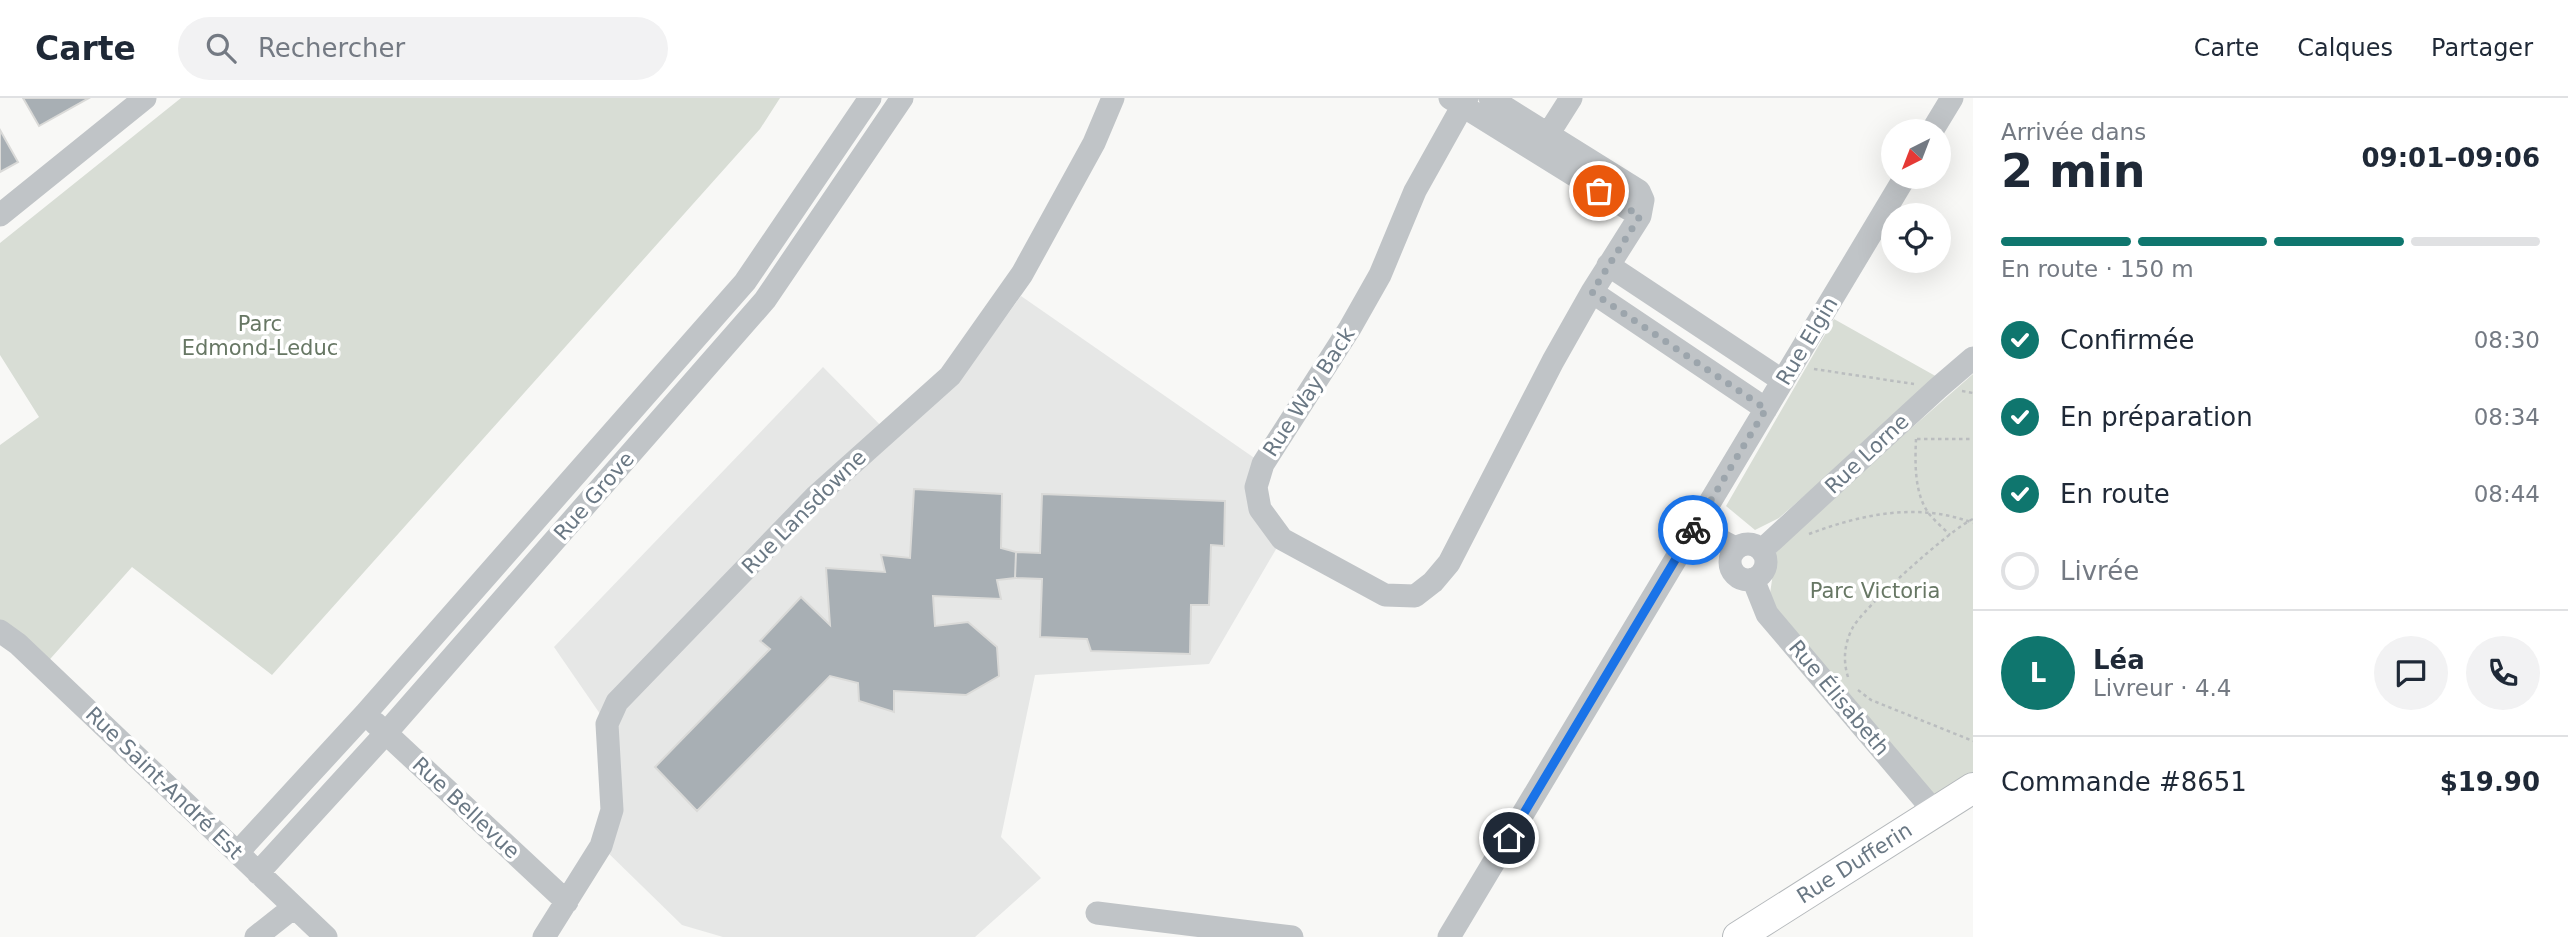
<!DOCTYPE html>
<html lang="fr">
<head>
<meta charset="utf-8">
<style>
  :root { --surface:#fff; --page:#f2f2f3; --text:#1f2937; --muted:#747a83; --line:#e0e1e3; --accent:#0f766e }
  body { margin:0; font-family:"DejaVu Sans",sans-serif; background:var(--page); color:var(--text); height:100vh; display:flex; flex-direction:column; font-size:26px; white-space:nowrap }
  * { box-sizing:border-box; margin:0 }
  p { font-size:23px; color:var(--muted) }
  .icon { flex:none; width:38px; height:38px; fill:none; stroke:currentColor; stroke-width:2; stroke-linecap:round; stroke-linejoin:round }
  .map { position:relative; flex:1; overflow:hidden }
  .drawer { display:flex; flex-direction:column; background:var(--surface); width:595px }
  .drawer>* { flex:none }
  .needle { width:46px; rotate:222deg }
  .buttons { position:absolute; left:1881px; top:21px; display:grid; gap:14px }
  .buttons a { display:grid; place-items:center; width:70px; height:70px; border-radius:50%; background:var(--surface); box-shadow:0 7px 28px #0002; font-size:35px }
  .pin { position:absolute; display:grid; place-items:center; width:60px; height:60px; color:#fff; margin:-30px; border:4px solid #fff; border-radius:50%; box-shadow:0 2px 7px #0007 }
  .courier { position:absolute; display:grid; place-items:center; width:70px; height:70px; margin:-35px; border:5px solid #1a73e8; border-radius:50%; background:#fff; color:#222; box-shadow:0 2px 9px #0007 }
  .overview em { font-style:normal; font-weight:700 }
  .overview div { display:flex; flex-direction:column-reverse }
  .overview { display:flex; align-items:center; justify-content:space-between; height:119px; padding:0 28px }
  h1 { font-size:46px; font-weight:700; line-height:52px }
  .bar { display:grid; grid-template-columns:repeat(4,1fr); gap:10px 7px; align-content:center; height:84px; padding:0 28px }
  .bar i { height:9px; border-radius:5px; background:var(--line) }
  .bar .active { background:var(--accent) }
  .bar p { grid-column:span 4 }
  .line { display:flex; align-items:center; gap:18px; padding:0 28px; border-top:2px solid var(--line) }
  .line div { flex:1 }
  .round { display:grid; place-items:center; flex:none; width:74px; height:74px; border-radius:37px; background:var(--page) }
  ol { padding:0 28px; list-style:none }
  li { display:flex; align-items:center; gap:21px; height:77px }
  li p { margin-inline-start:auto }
  li .icon { padding:7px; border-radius:50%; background:var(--accent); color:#fff; stroke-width:4 }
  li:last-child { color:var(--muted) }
  li i { width:38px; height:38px; border:4px solid var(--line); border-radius:50% }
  header { display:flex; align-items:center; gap:42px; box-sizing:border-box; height:98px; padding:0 35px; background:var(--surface); border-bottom:2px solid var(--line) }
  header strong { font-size:33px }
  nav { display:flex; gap:38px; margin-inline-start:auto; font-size:24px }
  .search { width:490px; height:63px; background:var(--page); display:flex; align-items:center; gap:18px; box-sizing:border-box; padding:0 24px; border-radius:38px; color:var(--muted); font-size:26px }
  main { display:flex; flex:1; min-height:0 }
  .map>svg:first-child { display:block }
</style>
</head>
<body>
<header>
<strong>Carte</strong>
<div class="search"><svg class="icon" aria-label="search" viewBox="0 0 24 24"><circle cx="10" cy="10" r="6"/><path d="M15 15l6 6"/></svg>Rechercher</div>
<nav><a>Carte</a><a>Calques</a><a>Partager</a></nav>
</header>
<main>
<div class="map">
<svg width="1973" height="839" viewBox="0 0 1973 839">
  <rect width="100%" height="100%" fill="#f8f8f6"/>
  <path fill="#e6e7e6" d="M1021,198L1263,366L1256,389L1282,441L1209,566L1035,577L1001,739L1041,780L975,839H723L682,827L601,748L607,626L554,549L823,269L893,340L962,279Z"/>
  <path fill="#d8ddd5" d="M181,0H780L760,31L272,577L132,469L43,569L0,533V347L39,319L0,257V145Z
    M1834,221L1939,280L1779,420L1755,432L1726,408Z
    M1973,276V690L1934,713L1767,516L1777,448Z"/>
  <path fill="#a8afb4" stroke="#dadad8" stroke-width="2" d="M23,0H89L39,28Z
    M0,32L18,64L0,74Z
    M914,391L1002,396L1001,450L1016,454L1015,480L997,482L1001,501L933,498L935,528L968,524L997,549L999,578L966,597L894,593V614L859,603L858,585L830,578L697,713L655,669L770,551L760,543L801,499L830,527L826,470L885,474L881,457L910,460Z
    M1042,396L1225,403L1224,448L1211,447L1209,507H1191L1190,556L1091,553L1087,541L1040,539L1042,481L1015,480L1016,454L1040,455Z"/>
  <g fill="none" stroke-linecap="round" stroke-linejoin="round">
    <defs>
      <g id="major">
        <path id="s1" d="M1738,839L1973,690"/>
      </g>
    </defs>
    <use href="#major" stroke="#b4b8bb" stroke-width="32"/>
    <path stroke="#babdbf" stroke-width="2.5" stroke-dasharray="3.5 3.5" stroke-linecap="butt" d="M1814,271L1914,286
      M1962,293L1973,295
      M1916,341C1915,365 1914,397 1930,417C1936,424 1944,431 1950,437
      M1917,341H1973
      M1809,436C1862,416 1919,404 1973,425
      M1848,579C1843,563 1844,547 1852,531C1860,512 1953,429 1973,421
      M1858,592L1871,602L1973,643"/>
    <path stroke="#c0c4c7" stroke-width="23" d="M1450,0L1640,118
      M1467,0L1415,93L1380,177L1350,230L1263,366L1256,389L1260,411L1282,441L1385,497L1415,498L1433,484L1449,465L1553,263L1592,194L1640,118L1643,102L1639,93L1490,0
      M1932,33L1952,0
      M1540,49L1571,0
      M0,117L145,0
      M1608,167L1783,283
      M1592,194L1766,311
      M1695,429L1735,450
      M1730 464a18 18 0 1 1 36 0a18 18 0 1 1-36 0Z
      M1762,452L1938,290L1973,260
      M1753,481L1767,516L1934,713
      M0,533L18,546L326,839
      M375,625L567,804
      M238,754L365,616L745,184L870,0
      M258,775L386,635L765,202L902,0
      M1097,815L1292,839
      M256,839L294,809
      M544,839L601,748L612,712L607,626L617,604L816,398L950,278L1022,176L1094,45L1113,0
      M1449,839L1905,79"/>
    <use href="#major" stroke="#fff" stroke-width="30"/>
  </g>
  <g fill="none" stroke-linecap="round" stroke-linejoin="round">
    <path stroke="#9ca5ac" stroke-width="7" stroke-dasharray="0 12.6" d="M1599,93L1640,118L1592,194L1766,311L1693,432"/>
    <path stroke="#1a73e8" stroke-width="9" d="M1509,740L1693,432"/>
  </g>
  <g text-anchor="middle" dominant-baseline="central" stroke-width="7" stroke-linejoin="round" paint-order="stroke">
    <g font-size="21" fill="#677764" stroke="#fff">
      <text x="260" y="226">Parc<tspan x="260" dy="24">Edmond-Leduc</tspan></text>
      <text x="1875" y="493">Parc Victoria</text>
    </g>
    <g font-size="21" fill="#6a7884" stroke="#fff">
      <text transform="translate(1807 243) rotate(-59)">Rue Elgin</text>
      <text transform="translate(1309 294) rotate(-57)">Rue Way Back</text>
      <text transform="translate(1867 356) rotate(-43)">Rue Lorne</text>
      <text transform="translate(594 398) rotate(-49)">Rue Grove</text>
      <text transform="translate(804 414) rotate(-45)">Rue Lansdowne</text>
      <text transform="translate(1839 600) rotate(50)">Rue Élisabeth</text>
      <text transform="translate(164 685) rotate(44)">Rue Saint-André Est</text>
      <text transform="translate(466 710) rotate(43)">Rue Bellevue</text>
      <text stroke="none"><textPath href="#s1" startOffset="138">Rue Dufferin</textPath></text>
    </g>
  </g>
</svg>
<div class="buttons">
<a><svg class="needle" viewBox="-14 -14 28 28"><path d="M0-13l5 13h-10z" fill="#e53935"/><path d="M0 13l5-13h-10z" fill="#747a83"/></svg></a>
<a><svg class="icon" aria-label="locate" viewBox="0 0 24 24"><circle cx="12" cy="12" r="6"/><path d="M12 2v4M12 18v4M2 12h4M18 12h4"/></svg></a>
</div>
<div class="pin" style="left:1599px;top:93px;background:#ea580c"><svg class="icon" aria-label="bag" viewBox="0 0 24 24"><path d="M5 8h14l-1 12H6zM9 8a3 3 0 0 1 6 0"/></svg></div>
<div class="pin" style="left:1509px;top:740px;background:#1f2937"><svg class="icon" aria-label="home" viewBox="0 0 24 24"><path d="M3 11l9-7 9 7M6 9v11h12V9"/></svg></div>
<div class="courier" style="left:1693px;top:432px"><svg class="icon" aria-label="bike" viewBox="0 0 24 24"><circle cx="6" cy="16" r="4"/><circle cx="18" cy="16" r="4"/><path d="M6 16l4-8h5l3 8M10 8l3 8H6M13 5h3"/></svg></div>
</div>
<section class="drawer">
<div class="overview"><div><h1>2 min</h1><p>Arrivée dans</p></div><em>09:01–09:06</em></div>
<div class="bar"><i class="active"></i><i class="active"></i><i class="active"></i><i></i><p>En route · 150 m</p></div>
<ol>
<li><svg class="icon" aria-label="check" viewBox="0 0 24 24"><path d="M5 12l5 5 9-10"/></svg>Confirmée<p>08:30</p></li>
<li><svg class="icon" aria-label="check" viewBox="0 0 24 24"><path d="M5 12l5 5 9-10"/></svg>En préparation<p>08:34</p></li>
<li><svg class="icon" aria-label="check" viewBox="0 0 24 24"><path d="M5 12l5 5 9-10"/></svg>En route<p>08:44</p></li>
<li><i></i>Livrée</li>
</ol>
<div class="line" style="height:126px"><b class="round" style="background:var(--accent);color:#fff">L</b><div><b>Léa</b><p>Livreur · 4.4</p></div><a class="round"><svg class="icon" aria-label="chat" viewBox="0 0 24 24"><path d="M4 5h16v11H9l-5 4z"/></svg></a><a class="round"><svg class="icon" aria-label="phone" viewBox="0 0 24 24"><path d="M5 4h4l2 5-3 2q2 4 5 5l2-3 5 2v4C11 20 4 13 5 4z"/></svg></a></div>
<div class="line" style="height:91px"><div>Commande #8651</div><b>$19.90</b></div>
</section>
</main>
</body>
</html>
